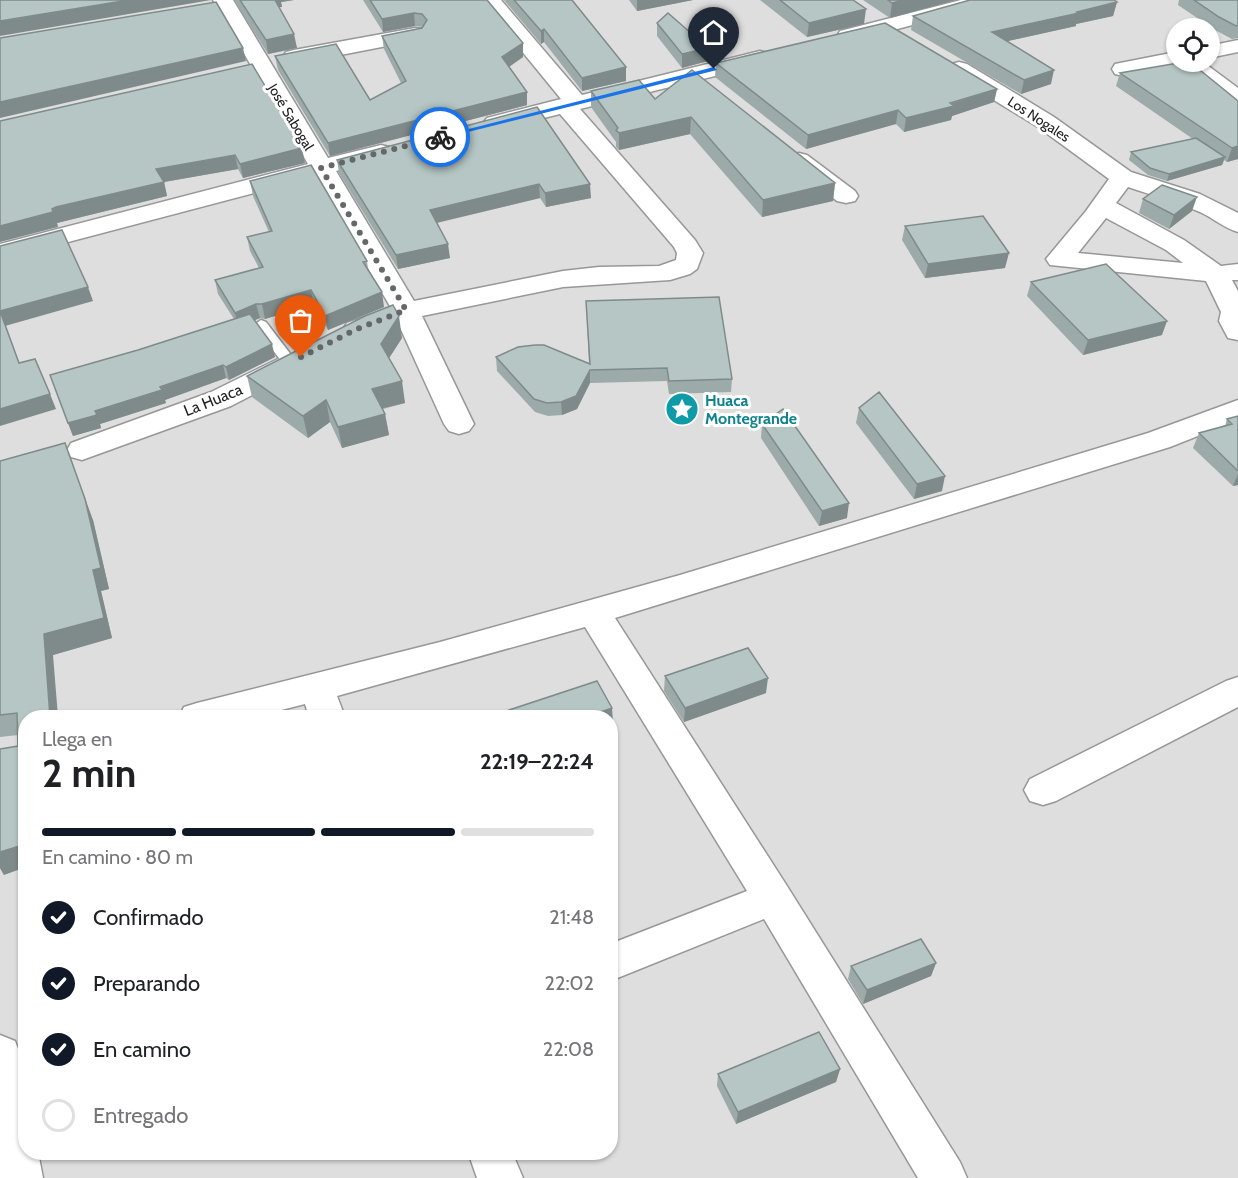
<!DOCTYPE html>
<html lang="es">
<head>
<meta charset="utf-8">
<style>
  :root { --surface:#fff; --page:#f6f6f6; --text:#202124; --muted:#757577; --line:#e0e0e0; --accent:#111827 }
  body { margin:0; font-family:Cabin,sans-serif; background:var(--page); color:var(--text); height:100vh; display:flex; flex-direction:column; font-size:22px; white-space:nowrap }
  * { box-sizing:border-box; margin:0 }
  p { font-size:20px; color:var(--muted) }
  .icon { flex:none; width:33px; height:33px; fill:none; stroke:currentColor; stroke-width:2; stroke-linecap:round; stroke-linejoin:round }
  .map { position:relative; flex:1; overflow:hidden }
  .details { position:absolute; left:18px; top:710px; width:600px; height:450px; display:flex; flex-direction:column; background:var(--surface); border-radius:24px; box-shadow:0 2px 4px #0004 }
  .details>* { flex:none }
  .tools { position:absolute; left:1166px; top:18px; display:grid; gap:12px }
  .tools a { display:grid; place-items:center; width:54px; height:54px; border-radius:50%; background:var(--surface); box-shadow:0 2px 4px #0004; font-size:30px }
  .pin { position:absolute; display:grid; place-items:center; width:51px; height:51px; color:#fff; margin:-62px -26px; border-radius:50% 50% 50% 0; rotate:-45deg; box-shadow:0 0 6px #0007 }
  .pin .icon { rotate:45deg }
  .courier { position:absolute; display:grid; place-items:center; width:60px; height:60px; margin:-30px; border:4px solid #1a73e8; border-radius:50%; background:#fff; color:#222; box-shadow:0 2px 8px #0007 }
  .headline em { font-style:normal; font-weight:800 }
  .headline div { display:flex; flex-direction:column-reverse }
  .headline { display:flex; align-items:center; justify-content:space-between; height:102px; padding:0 24px }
  h1 { font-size:39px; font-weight:800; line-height:45px }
  .bar { display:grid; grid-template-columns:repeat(4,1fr); gap:9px 6px; align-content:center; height:72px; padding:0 24px }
  .bar i { height:8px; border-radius:4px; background:var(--line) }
  .bar .active { background:var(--accent) }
  .bar p { grid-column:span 4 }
  ol { padding:0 24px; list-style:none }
  li { display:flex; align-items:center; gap:18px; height:66px }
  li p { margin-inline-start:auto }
  li .icon { padding:6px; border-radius:50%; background:var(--accent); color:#fff; stroke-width:4 }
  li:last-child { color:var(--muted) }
  li i { width:33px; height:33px; border:3px solid var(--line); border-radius:50% }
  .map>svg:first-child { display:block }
</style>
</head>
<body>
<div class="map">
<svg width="1238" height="1178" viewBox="0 0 1238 1178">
  <rect width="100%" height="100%" fill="#e6eff1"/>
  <path fill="#dddedd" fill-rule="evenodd" d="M0,0H1238V1178H0ZM1176,28H1209V62H1176ZM26,717H610V1152H26Z"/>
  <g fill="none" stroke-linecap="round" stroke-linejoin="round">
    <defs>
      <path id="lane" d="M261,320L266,322L295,360L298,363L295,366H285L256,328L254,325Z"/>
      <path id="street" d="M213,0H233L328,158L381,145L389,147L393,152L389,157L336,171L414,301L563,271L599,267L659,266L676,260L677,253L674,247L560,114L495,130L487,128L483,123L487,118L561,99L480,0H501L582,95L760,51L768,53L771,58L768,63L580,109L695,240L703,253L697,269L690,274L670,280L563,287L422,316L474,424L469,431L459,434L449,431L444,424L398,323L357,337L347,335L343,329L347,323L391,308L315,177L0,260V244L308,164Z
        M961,0H995L992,4L848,42L840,41L837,36L840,31Z
        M415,28L423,29L426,34L423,39L294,64L286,62L283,57L286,52L294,50Z
        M1238,40V52L1209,58V46Z
        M1176,52V62H1203L1238,88V106C1221,102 1193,78 1182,64L1123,76L1115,74L1112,69L1115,64Z
        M959,62L967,64L1054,117L1131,172L1200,194L1238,213V232C1224,228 1213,218 1200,212C1176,202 1152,195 1128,187L1116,203L1184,240L1221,266L1238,264V280H1232L1238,291V340L1228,338L1219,321L1221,312L1206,281L1050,265L1046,259L1086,211L1109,179L1038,127L951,74L948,69L951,64ZM1106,218L1166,250L1183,263L1078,253Z
        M799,153L807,155L855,191L858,196L855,201L846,203L837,201L791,165L787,160L791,155Z
        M290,355L300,358L304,364L300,370L231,406L82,460L71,457L67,450L71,443L211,392L280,358Z
        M1238,400V420L1170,447L615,618L787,886L960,1162L967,1178H918L764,919L610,981V944L747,891L585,627L337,696L345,717H309L305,704L254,717H179L184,707L197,703L440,642L680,575L1148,433Z
        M1238,677V707L1056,801L1043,805L1030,801L1024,790L1030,779L1226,681Z
        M0,1035L15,1041C30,1075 26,1115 26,1152H38L43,1178H0Z
        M468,1152H512L523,1178H477Z"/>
    </defs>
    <use href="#lane" stroke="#979797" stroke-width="3"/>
    <use href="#street" stroke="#979797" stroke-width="3"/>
    <use href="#lane" fill="#fff" fill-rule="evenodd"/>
    <use href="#street" fill="#fff" fill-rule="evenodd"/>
  </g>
  <path fill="#9caaa9" d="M234,0H294L281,2L282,7H279L297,48L268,54Z
    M363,0H487L523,43V57L509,67L527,92V105L330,156L278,70L275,56L370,100L401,83L384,49L382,36L422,28L423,27L415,26L383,32Z
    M504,0H572L626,81L582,91L544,42L541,44Z
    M629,0H693L637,11Z
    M760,0H853L864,24L807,37Z
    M863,0H956L890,18Z
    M1179,0H1238V38L1232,39L1215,30L1178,5Z
    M1117,2L1113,16L1076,24V26L1008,41L1051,84L1021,94L911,30L913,16Z
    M657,23L708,48V61L682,68L657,36Z
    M716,63L997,89L994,102L952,116L951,120L904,132L896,124L806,149L715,77Z
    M1120,73L1238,101V159L1227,162L1224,160L1222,165L1167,181L1148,175L1129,160L1131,152L1193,139L1116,86Z
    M591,91L655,99L835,183L833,201L762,217L690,134L619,150L616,147V142L591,107Z
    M537,107L591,198L546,207L540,198L437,223L450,258L398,269L339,173L337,160Z
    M0,121L305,163L243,178L238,169L164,182L167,196L61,222L57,223L58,227Z
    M250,181L367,261L368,269L384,307L328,330L314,304L265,319L260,318L255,320L275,357L229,380L226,378L165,400L166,403L100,424L101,428L73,436L50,375L138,350L234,319L218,294L215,280L259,268L250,251L247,237L269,232L253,196Z
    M1143,199L1192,211L1169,229L1139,213Z
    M905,226L1005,268L925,278L902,240Z
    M1031,282L1162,335L1083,355L1027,296Z
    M586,301L732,379L731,392L669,394L667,381L590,383L577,409L562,415L548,416L535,412L497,371L496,357L589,363Z
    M402,338L389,358L405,403L383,409L385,414L389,435L342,448L330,422L308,438L252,397L247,376Z
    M859,408L942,491L914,499L856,423Z
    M1238,416V485L1233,486L1193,448L1199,433L1225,426L1227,419Z
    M762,424L847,518L819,526L761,438Z
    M0,461L93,520L109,589L101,591L112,638L53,655L4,875L0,868V749L18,746V735L0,737Z
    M665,676L766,693L684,722L664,691Z
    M936,963L931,976L863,1004L848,979L851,966Z
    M840,1069L836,1082L736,1124L717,1086L718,1074Z"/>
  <path fill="#7f8b8a" d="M129,0H211L0,36V21Z
    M273,0H294L281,2L282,7L274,8Z
    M637,0H693L637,11Z
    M903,0H956L890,18L892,3Z
    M1117,2L1113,16L1076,24V26L990,45L992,32Z
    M866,9L864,24L807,37L809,23Z
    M414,13L415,26L383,32L382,19Z
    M544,29V42L541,44V31Z
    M294,34L297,48L268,54L266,40Z
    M523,43V57L503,71L502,57Z
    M243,48L246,61L0,118V102Z
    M708,48V61L682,68V54Z
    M626,67V81L582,91V78Z
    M1054,70L1051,84L1021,94L1024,80Z
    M997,89L994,102L952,116L951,120L904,132L906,118Z
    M527,92V105L330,156L328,143Z
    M898,110L896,124L806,149L808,135Z
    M691,117L690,134L619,150V133Z
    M1238,146V159L1227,162L1232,148Z
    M302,148L305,163L243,178L240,164Z
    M235,155L238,169L164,182L167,196L61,222L57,223L58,227L0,242V226L52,209L156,169Z
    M1225,157L1222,165L1167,181L1169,174Z
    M835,183L833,201L762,217L763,200Z
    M539,184L540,198L431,224L430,210Z
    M590,184L591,198L546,207L545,193Z
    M1197,197L1192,211L1169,229L1174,215Z
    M448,244L450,258L398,269L396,255Z
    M1009,253L1005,268L925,278L928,264Z
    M88,287L93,301L5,326L0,311Z
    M311,290L314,304L265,319L262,304Z
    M382,292L384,307L328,330L325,316Z
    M256,304L260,318L238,327L235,313Z
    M399,316L402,338L384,366L381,344Z
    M1167,321L1162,335L1083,355L1088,340Z
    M272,344L275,357L229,380L226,367Z
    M223,365L226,378L165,400L166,403L100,424L101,428L73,436L68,423L95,411Z
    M590,370V383L577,409L562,415L561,402Z
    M402,381L405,403L375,410L372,389Z
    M50,394L56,409L0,426V409Z
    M326,400L330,422L308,438L303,416Z
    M385,414L389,435L342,448L338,427Z
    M65,443L93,520L109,589L101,591L112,638L53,655L58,717H50L44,634Z
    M1238,474V485L1233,486Z
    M945,476L942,491L914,499L917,484Z
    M849,503L847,518L819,526L822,511Z
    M768,678L766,693L684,722L685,708Z
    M612,708L613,722L610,723V717H586Z
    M26,844V867L4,875L0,868V852Z
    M936,963L931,976L863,1004L867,990Z
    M840,1069L836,1082L736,1124L738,1112Z"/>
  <path fill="#b5c6c5" stroke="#7f8b8a" stroke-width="1.5" d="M0,0H129L0,21Z
    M240,0H275L294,34L266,40Z
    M370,0H487L523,43L502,57L527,92L328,143L275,56L336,44L370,100L406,81L382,36L422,28L427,20L422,14L414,13L382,19Z
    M514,0H572L626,67L582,78L544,29L541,31Z
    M780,0H853L866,9L809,23Z
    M888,0H903L892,3Z
    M970,0H1114L1117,2L1077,12L1079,13L992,32L1054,70L1024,80L913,16Z
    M1194,0H1238V25L1236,26L1219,17Z
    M216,2L243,48L0,102V38Z
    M668,13L708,48L682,54L657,23Z
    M885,23L997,89L950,103L954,106L906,118L898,110L808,135L716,63Z
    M1184,62H1190L1238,101V146L1232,148L1120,73Z
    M252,64L302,148L240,164L235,155L156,169L164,182L56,207L52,209L53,212L0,226V121Z
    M692,70L835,183L763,200L691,117L619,133L616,130L618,128L591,91L639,80L655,99Z
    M537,107L590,184L545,193L539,184L430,210L448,244L396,255L337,160Z
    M1196,138L1225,157L1169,174L1150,168L1131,152Z
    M311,165L367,261L363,262L382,292L325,316L311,290L262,304H256L235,313L215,280L263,267L247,237L272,231L250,181Z
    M1162,185L1197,197L1174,215L1143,199Z
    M983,216L1009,253L928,264L905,226Z
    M62,230L88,287L0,311V246Z
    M1106,264L1167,321L1088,340L1031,282Z
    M719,297L732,379L669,381L667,368L590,370L576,396L561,402L547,403L534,399L496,357L518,347L535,345H544L590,364L586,301Z
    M393,305L399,316L381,344L402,381L372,389L385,414L338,427L326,400L303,416L247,376L365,316Z
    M0,311L19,363L35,359L50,394L0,409Z
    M250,314L272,344L226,367L223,365L160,387L162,390L95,411L97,415L68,423L50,375L138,350Z
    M879,392L945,476L917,484L859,408Z
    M783,409L849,503L822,511L762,424Z
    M1238,416V471L1199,433L1232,424L1227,419Z
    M65,443L85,499L101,568L93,570L104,618L44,634L50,717H26V844L0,852V749L18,746L17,713L0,715V461Z
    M748,648L768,678L685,708L665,676Z
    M597,681L612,708L586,717H488Z
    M157,714L159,717H143Z
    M921,939L936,963L867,990L851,966Z
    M819,1032L840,1069L738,1112L718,1074Z"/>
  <path fill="#1a73e8" d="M714,67L717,70L440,139L437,137Z"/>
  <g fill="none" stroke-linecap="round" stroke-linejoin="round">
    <path stroke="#656869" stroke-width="6" stroke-dasharray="0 10.8" d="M301,357L357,329L406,310L321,168L440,137"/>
  </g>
  <defs>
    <symbol id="sight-disc" viewBox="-11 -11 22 22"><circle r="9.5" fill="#0f9aa8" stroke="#fff"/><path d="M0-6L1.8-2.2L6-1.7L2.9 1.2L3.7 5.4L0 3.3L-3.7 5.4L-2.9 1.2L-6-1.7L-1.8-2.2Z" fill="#fff"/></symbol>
  </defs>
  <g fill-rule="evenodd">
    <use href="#sight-disc" x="663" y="390" width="38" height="38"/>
  </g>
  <g text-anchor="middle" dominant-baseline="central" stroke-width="6" stroke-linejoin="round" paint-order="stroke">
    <g font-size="14" fill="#202020" stroke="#fff">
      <text transform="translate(291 117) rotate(59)">José Sabogal</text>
      <text transform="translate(1039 119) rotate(33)">Los Nogales</text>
    </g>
    <g font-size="16" fill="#202020" stroke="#fff">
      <text transform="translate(213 400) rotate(-22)">La Huaca</text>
    </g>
    <g font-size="16" font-weight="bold" fill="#0d838f" stroke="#fff" text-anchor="start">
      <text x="705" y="400">Huaca<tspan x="705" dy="18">Montegrande</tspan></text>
    </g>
  </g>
</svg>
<div class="tools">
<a><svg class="icon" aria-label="locate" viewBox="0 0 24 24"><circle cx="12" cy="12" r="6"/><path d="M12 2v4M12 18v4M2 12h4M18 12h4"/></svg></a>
</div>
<div class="pin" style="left:301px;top:357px;background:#ea580c"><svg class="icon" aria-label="bag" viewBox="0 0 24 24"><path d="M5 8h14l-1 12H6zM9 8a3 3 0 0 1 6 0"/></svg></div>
<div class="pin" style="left:714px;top:69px;background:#1f2937"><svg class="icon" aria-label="home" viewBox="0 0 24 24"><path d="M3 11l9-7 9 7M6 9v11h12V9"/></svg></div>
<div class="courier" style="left:440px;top:137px"><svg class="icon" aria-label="bike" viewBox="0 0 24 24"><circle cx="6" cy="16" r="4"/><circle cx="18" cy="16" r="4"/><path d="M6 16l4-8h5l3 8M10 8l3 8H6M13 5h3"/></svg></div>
<section class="details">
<div class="headline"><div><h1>2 min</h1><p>Llega en</p></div><em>22:19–22:24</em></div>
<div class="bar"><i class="active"></i><i class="active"></i><i class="active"></i><i></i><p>En camino · 80 m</p></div>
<ol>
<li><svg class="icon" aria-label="check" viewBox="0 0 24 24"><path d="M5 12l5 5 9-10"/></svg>Confirmado<p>21:48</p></li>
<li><svg class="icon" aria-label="check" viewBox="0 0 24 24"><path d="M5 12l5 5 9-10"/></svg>Preparando<p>22:02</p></li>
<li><svg class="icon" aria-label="check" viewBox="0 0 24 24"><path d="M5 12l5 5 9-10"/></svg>En camino<p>22:08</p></li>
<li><i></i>Entregado</li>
</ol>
</section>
</div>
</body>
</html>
